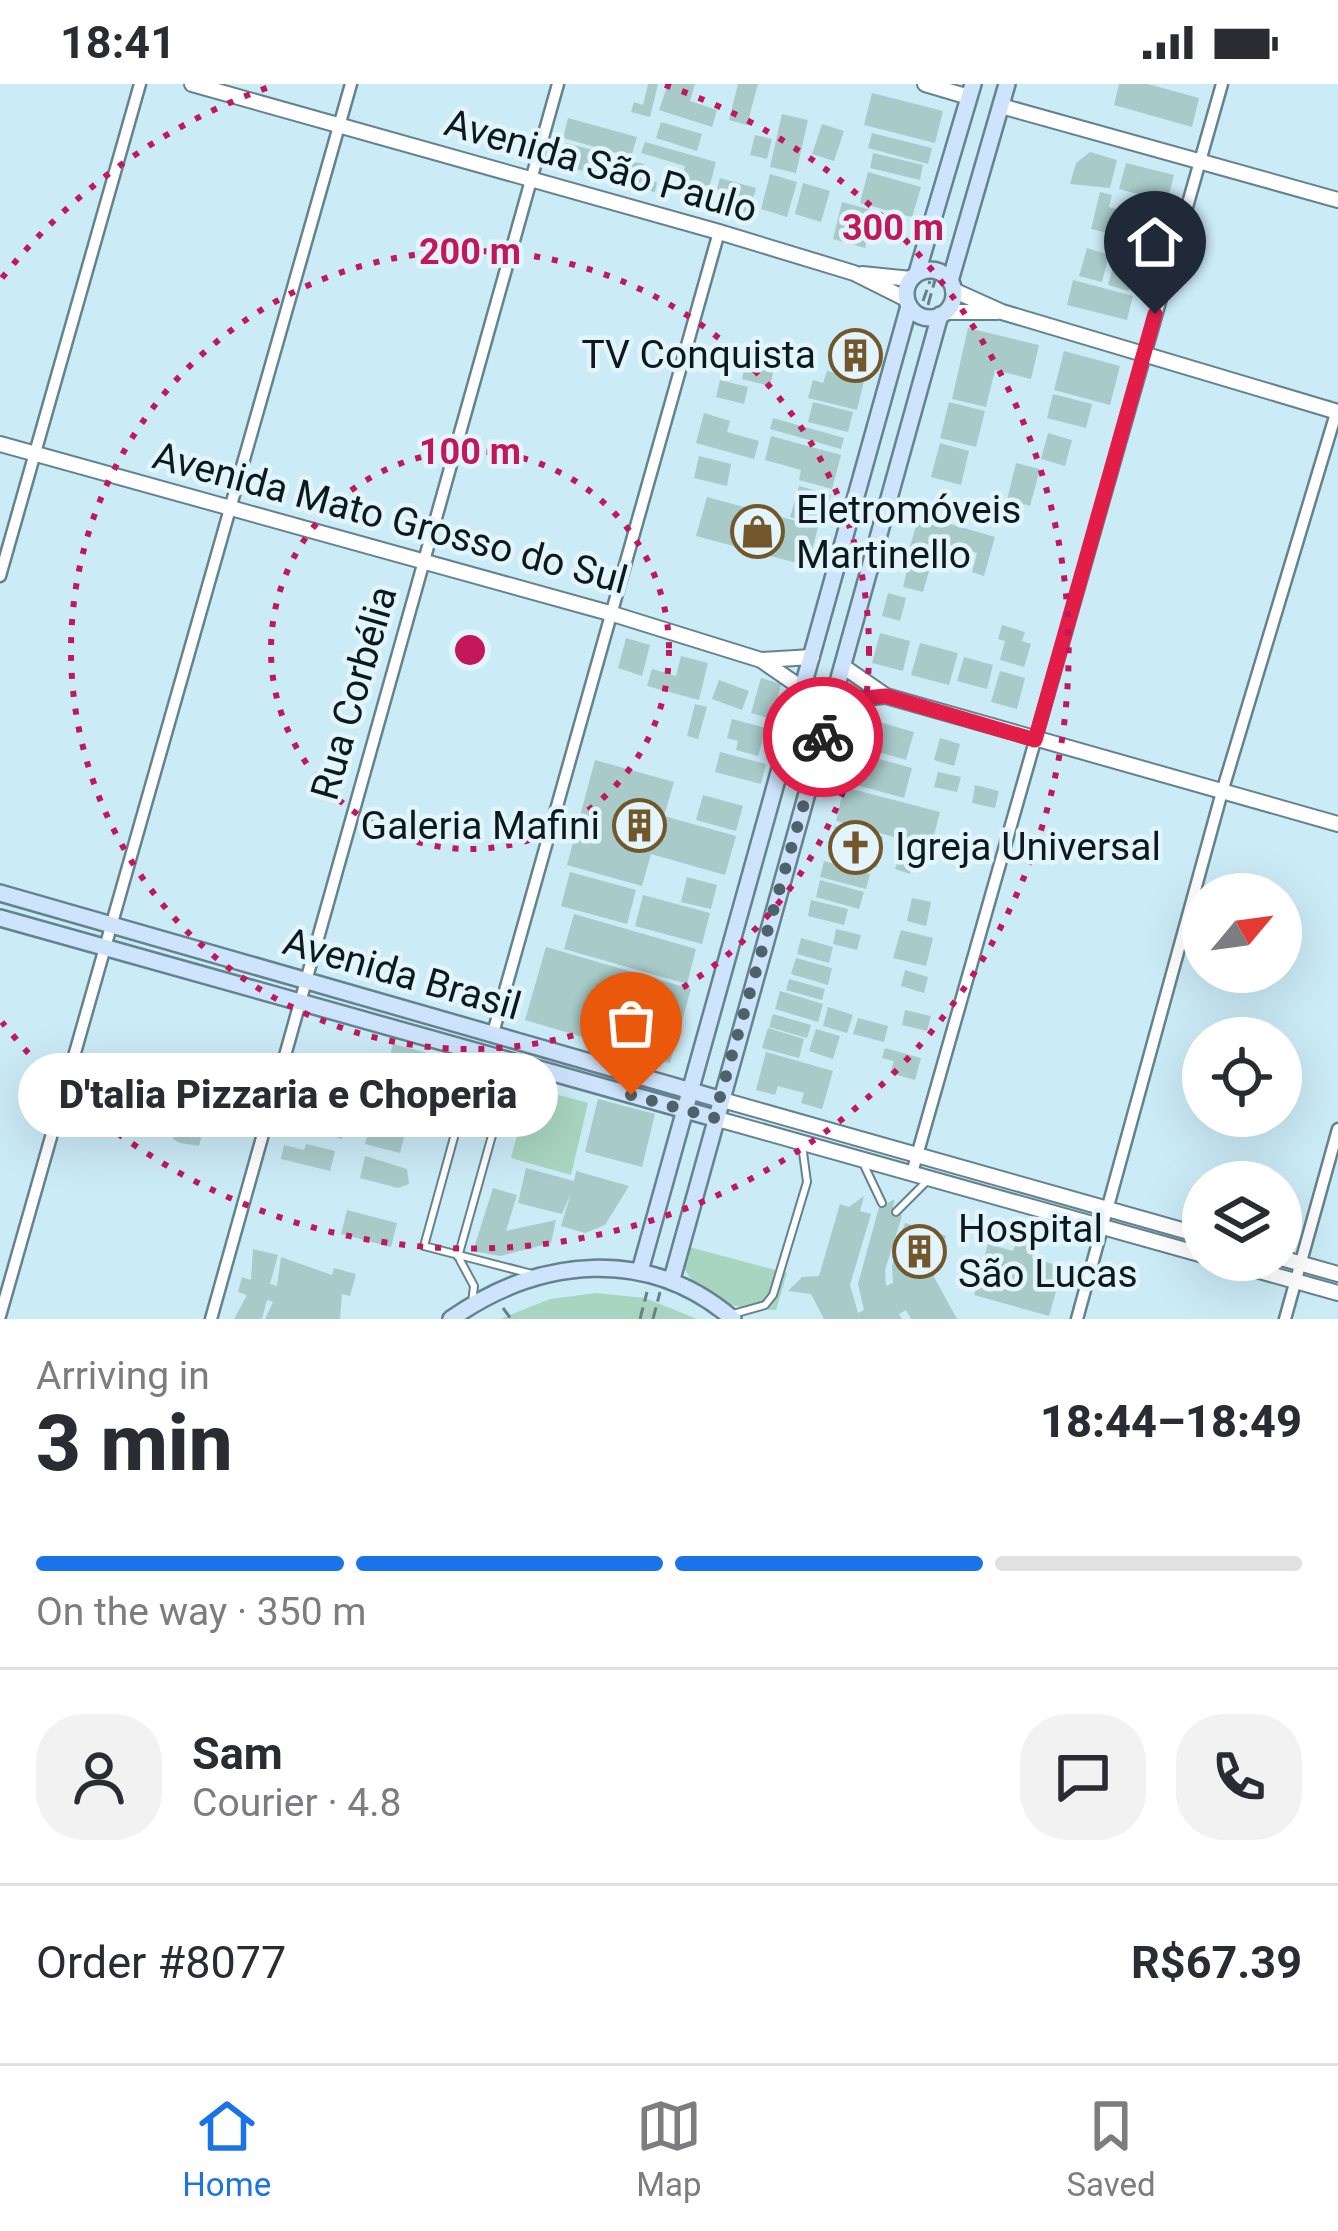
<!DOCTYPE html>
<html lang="en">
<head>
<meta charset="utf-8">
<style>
  :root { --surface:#fff; --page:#f2f2f3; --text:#2b2b33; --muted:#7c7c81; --line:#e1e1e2; --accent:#1a73e8 }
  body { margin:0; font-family:Roboto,sans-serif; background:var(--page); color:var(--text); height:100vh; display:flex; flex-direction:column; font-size:45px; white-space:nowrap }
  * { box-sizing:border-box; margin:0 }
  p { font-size:39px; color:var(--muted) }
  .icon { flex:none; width:66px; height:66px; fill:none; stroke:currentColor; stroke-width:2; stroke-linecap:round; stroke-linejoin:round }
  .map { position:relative; height:1235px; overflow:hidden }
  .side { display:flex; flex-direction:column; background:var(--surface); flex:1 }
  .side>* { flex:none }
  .needle { width:78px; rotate:61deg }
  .fabs { position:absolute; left:1182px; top:789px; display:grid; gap:24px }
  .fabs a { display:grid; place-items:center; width:120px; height:120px; border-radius:50%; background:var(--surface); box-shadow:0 12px 48px #0002; font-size:60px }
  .pin { position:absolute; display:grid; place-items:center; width:102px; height:102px; color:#fff; margin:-123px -51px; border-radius:50% 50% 50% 0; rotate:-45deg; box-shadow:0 0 12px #0007 }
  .pin .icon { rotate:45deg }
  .courier { position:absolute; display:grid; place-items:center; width:120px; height:120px; margin:-60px; border:9px solid #e11d48; border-radius:50%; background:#fff; color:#222; box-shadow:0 3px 15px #0007 }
  .bubble { position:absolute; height:84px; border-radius:42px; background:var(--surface); box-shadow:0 12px 48px #0002; font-size:39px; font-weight:800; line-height:84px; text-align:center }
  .headline em { font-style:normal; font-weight:800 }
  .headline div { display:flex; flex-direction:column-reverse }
  .headline { display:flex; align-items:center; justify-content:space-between; height:204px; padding:0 36px }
  h1 { font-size:78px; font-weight:800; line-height:90px }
  .bar { display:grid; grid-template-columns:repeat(4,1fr); gap:18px 12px; align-content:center; height:144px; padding:0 36px }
  .bar i { height:15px; border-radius:9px; background:var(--line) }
  .bar .selected { background:var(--accent) }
  .bar p { grid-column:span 4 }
  .line { display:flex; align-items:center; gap:30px; padding:0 36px; border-top:3px solid var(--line) }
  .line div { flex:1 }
  .round { display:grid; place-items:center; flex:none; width:126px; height:126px; border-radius:48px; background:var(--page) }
  .status { display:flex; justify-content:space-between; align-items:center; height:84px; padding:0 60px; background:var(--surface); direction:ltr }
  .status svg { height:33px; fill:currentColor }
  .menu { display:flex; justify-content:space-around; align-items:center; height:168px; border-top:3px solid var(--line); background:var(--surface); font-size:33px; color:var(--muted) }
  .menu a { display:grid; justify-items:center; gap:6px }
  .menu .selected { color:var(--accent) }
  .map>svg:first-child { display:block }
</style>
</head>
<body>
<div class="status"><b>18:41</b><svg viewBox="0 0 49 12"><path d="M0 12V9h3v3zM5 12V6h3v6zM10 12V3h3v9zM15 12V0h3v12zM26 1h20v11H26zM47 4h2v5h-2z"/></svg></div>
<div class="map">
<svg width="1338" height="1235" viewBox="0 0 1338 1235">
  <rect width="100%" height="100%" fill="#cbebf7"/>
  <path fill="#a8d5c0" d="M530,1003L588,1019L571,1091L511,1074Z
    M689,1163L787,1189L776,1226C742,1226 699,1219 684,1183Z
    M596,1209L645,1214L697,1235H500L550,1215Z"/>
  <path fill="#a8cbca" d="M648,0H658L650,33L631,28L634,18L643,21Z
    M668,0H695L690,17L717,26L712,43L659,26Z
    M738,0H758L747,41L729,36Z
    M1119,0H1148L1199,14L1192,43L1114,21Z
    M872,9L943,27L935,59L864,41Z
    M782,30L808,36L796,89L770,83Z
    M568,34L637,53L631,73L563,54Z
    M661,38L702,50L697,67L656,54Z
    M822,40L844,47L834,77L812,70Z
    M872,49L932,64L928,80L868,64Z
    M755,51L772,55L767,75L750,71Z
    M645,58L716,78L707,112L679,104L685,82L641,69Z
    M566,59L628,75L622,97L561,81Z
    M1090,68L1117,76L1110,104L1070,100L1076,79Z
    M873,69L923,81L920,96L870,84Z
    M630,77L644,80L641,94L657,98L655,108L625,102Z
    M1126,79L1174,91L1167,118L1119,105Z
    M868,88L921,103L912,133L860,119Z
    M770,90L797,98L787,133L761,125Z
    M720,94L756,104L749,129L713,120Z
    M803,99L830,107L821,138L795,130Z
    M1100,108L1112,111L1109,123L1133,129L1124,166L1106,162L1109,149L1091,145Z
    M842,118L886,130L883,142L871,139L865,164L833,155Z
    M1087,164L1109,171L1102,198L1079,192Z
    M1116,172L1138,178L1129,207L1108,201Z
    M1073,196L1133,212L1127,236L1067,221Z
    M968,244L1039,261L1031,295L995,286L986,323L952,315Z
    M843,250L876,259L867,292L834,283Z
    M735,266L776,277L770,302L742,295L745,282L732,279Z
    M1064,267L1120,282L1110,321L1054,306Z
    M827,287L864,297L857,326L808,314L813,296L823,299Z
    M720,296L748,303L744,320L716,313Z
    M1053,310L1092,320L1086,344L1047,334Z
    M813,318L853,328L848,348L808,338Z
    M949,318L985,327L976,363L940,354Z
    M704,329L730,337L727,348L759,357L754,375L696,359Z
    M773,334L844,354L841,365L770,345Z
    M1048,349L1072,356L1065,382L1041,375Z
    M771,352L841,371L832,405L799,396L801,386L765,376Z
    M940,359L969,367L961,401L931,393Z
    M699,372L731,380L727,402L694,394Z
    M1016,379L1040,385L1030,422L1007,416Z
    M799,402L831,411L823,443L790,433Z
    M707,413L818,443L808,482L696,452Z
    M919,431L995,453L984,492L972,488L977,469L946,461L940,480L908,470Z
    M908,482L929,487L923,508L903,503Z
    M888,509L906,514L900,537L882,532Z
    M1002,541L1025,548L1022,557L1031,560L1024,583L1000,576L1005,557L998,555Z
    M880,549L910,557L903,587L872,579Z
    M626,554L650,561L642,592L618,584Z
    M920,559L958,569L949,601L911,591Z
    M681,572L708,579L699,616L647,602L652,585L676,592Z
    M964,573L993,581L987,605L957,597Z
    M1000,587L1025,594L1017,625L991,618Z
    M761,594L781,600L772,635L751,629Z
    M719,596L749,607L742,626L712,615Z
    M695,620L707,623L698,655L687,652Z
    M865,634L914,648L906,676L845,658L851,637Z
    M732,635L766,644L758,672L736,666L738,657L727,654Z
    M940,654L960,660L954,682L934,676Z
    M850,667L912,684L904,714L842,697Z
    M720,668L766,680L761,700L715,688Z
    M595,676L674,698L664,732L736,752L725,791L651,770L642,802L567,781Z
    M938,688L961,693L957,708L934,703Z
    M975,701L999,707L995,724L972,719Z
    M844,703L940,728L931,763L836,737Z
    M703,711L743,722L736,747L696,736Z
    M835,742L883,753L877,783L828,772Z
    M903,761L917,765L910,790L895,785Z
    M824,777L870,790L866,805L820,793Z
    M570,788L636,806L627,840L561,822Z
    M687,793L717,801L711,825L681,818Z
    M820,796L864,808L859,825L816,813Z
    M643,811L710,829L702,860L635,842Z
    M912,814L931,818L926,842L907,837Z
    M811,816L848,825L844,841L808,832Z
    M574,830L696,865L687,900L564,865Z
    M836,845L861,851L857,866L833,860Z
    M901,846L933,854L926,882L893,874Z
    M801,854L833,863L829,879L797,870Z
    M546,863L691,905L670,979L525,936Z
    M796,874L832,884L828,901L791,890Z
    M905,886L928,893L924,909L901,902Z
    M789,895L825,905L822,916L786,906Z
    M780,907L823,920L818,938L775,925Z
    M828,923L853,931L847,949L823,942Z
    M905,926L931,932L927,947L902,941Z
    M773,930L811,941L807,954L769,943Z
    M858,934L888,942L884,958L853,950Z
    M768,944L804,955L799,974L762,964Z
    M816,945L840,952L833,975L809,967Z
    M393,960L451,975L434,1044L375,1028Z
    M885,964L921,974L915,996L890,989L894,977L882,974Z
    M766,968L833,987L822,1025L801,1019L804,1009L778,1002L775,1011L756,1006Z
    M341,975L378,985L367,1027L329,1016Z
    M145,996L164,998L171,1003L168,1012L183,1016L186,1007L194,1006L211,1013L199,1062L180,1059L173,1055L176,1046L160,1042L158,1050L150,1051L132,1044Z
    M302,1012L350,1026L342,1055L294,1041Z
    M598,1015L655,1030L642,1083L585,1068Z
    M372,1032L407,1041L400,1069L365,1060Z
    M306,1060L335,1067L330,1087L281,1075L284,1061L304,1066Z
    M365,1072L407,1085L409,1100L398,1104L360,1094Z
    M526,1084L574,1097L576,1087L629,1102L605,1141L585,1149L561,1142L571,1109L562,1130L518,1119Z
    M493,1104L517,1111L506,1147L556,1136L551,1159L500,1172L473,1167Z
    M864,1112L860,1127L871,1130L850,1201L858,1229L864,1226L858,1200L879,1123L895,1115L893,1122L902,1132L885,1186L886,1202L893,1199L892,1182L905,1139L946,1152L934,1193L957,1235H911L906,1226L899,1230L902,1235H824L811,1210L788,1207L802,1193L819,1192L840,1120L849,1123Z
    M347,1126L397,1139L391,1163L341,1150Z
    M1016,1159L1034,1164L1032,1174L1063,1183L1049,1232L974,1211L988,1160L1013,1167Z
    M253,1165L278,1171L270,1200L277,1202L281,1173L332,1191L334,1184L356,1190L350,1212L342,1210L340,1235H265L273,1218L267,1216L262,1235H234L247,1211L238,1208L242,1193L251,1196Z"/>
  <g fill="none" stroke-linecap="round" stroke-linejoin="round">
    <defs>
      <path id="service" d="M477,970L424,1162L532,1190
        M863,1079L882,1119
        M896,1128L927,1097
        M458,1173L512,980
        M460,1176L474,1202L472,1219
        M733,1230L765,1221L773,1211L807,1098L802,1061"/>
      <path id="minor" d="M0,492L140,0
        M493,949L719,148
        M912,1089L1222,0
        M0,1232L351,0
        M211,1235L558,0
        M1077,1235L1222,708L1337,326
        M1285,1235L1338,1045"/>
      <path id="tertiary" d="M192,0L719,148L854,189L906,215
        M925,0L969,13
        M1001,22L1338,116
        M862,190L911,195
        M953,206L1002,228L1338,328
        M946,228H997
        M0,360L613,530L761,576L803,605
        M761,576L812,573
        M844,583L886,612L1338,740
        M833,617L886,612
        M719,1015L1203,1152
        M714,1034L1203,1171
        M1281,1174L1338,1190
        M1220,1176L1338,1209"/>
      <path id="secondary" d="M906 210a24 24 0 1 1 48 0a24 24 0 1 1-48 0Z
        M917,189L973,0
        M950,197L1007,0
        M0,809L719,1015
        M0,834L714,1034
        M640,1187L909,222
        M672,1195L940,231
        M451,1235C539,1173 648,1162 733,1235"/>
    </defs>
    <use href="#service" stroke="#65838e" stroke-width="10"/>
    <use href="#minor" stroke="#65838e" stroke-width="15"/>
    <use href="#tertiary" stroke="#65838e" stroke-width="18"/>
    <use href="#secondary" stroke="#65838e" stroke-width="20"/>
    <path stroke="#6a8088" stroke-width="3" stroke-dasharray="12 6" stroke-linecap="butt" d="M923,217L930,197
      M928,221L935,196
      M503,1224L511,1235
      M640,1235L647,1208
      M653,1235L660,1208"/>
    <use href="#service" stroke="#fff" stroke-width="6"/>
    <use href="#minor" stroke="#fff" stroke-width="10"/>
    <use href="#tertiary" stroke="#fff" stroke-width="14"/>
    <use href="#secondary" stroke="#cee4fc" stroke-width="15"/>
  </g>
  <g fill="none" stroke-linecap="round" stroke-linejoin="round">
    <path stroke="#506269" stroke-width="12" stroke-dasharray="0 21.6" d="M631,1011L714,1034L823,653"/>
    <path stroke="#e11d48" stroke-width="15" d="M823,653L833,617L886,612L1035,656L1155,230"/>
  </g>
  <g fill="none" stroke="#c2185b" stroke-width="6" stroke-dasharray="6 12">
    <circle cx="470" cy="566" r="199"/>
    <circle cx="470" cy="566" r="399"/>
    <path d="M2 194A598 598 0 0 1 275 1M665 1A598 598 0 1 1 2 938"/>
  </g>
  <defs>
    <symbol id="building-ring" viewBox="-11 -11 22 22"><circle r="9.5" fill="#e2f5fd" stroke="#73572a" stroke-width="1.5"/><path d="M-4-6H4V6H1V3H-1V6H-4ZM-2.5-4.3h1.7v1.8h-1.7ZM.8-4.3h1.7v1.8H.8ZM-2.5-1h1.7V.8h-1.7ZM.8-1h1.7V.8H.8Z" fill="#73572a"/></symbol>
    <symbol id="shop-ring" viewBox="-11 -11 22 22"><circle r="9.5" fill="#e2f5fd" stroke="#73572a" stroke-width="1.5"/><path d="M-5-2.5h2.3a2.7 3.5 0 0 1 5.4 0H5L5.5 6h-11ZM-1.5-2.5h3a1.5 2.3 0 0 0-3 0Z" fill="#73572a"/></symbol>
    <symbol id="church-ring" viewBox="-11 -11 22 22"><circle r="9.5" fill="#e2f5fd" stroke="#73572a" stroke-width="1.5"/><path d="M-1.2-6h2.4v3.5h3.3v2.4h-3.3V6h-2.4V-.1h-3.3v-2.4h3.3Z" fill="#73572a"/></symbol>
  </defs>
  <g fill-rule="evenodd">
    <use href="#building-ring" x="826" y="242" width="59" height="59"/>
    <use href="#shop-ring" x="728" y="418" width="59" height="59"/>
    <use href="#building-ring" x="610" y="712" width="59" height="59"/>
    <use href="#church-ring" x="826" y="734" width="59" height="59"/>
    <use href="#building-ring" x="890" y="1138" width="59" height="59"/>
  </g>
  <g text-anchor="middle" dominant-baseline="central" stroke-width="9" stroke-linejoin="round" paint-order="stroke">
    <g font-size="39" fill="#0d191d" stroke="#e2f5fd">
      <text transform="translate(601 82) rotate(16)">Avenida São Paulo</text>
      <text transform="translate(390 434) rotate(15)">Avenida Mato Grosso do Sul</text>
      <text transform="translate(354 609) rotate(-74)">Rua Corbélia</text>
      <text transform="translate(402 890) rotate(16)">Avenida Brasil</text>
    </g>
    <g font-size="39" fill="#0d191d" stroke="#e2f5fd" text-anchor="start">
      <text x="816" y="271" text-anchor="end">TV Conquista</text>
      <text x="796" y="426">Eletromóveis<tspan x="796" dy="45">Martinello</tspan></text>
      <text x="600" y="742" text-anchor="end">Galeria Mafini</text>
      <text x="895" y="763">Igreja Universal</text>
      <text x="958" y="1145">Hospital<tspan x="958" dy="45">São Lucas</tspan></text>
    </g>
  </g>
  <circle cx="470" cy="566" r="18" fill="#c2185b" stroke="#e2f5fd" stroke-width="6"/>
  <g font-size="36" text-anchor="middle" font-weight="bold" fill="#c2185b" stroke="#e2f5fd" stroke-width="9" stroke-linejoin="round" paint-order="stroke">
    <text x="893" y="156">300 m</text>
    <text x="470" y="180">200 m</text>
    <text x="470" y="380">100 m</text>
  </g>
</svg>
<div class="fabs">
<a><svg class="needle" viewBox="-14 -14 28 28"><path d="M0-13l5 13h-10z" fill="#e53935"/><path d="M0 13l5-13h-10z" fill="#7c7c81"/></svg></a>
<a><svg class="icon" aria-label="locate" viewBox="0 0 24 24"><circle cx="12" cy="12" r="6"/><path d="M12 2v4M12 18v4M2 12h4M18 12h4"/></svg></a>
<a><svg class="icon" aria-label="layers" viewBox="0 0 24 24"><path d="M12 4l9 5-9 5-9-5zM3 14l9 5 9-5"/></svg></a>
</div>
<div class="pin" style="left:631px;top:1011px;background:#ea580c"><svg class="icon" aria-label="bag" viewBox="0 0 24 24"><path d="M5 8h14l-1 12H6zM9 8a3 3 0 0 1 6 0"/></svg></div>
<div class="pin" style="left:1155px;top:230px;background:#1f2937"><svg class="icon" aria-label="home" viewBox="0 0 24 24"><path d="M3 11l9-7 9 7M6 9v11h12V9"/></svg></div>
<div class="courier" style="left:823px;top:653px"><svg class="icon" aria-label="bike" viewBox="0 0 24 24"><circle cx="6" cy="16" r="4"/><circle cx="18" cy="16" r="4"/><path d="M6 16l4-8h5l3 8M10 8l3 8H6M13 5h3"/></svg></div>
<div class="bubble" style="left:18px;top:969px;width:540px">D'talia Pizzaria e Choperia</div>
</div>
<section class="side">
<div class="headline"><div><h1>3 min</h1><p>Arriving in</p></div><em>18:44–18:49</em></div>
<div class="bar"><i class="selected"></i><i class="selected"></i><i class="selected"></i><i></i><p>On the way · 350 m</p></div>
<div class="line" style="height:216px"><a class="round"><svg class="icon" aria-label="person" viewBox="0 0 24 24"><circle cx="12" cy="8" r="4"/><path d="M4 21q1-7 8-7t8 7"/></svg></a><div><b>Sam</b><p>Courier · 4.8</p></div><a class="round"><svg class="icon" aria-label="chat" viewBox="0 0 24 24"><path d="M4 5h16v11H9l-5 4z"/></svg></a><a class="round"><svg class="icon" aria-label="phone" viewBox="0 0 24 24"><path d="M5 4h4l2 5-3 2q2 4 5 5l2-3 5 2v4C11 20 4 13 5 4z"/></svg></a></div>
<div class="line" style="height:156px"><div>Order #8077</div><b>R$67.39</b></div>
</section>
<nav class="menu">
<a class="selected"><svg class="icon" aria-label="home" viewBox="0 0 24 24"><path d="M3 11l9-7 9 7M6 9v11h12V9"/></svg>Home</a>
<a><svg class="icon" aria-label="map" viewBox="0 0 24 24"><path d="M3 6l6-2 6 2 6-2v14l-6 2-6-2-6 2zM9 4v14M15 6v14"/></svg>Map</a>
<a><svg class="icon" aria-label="saved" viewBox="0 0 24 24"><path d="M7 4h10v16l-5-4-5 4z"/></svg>Saved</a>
</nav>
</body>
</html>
